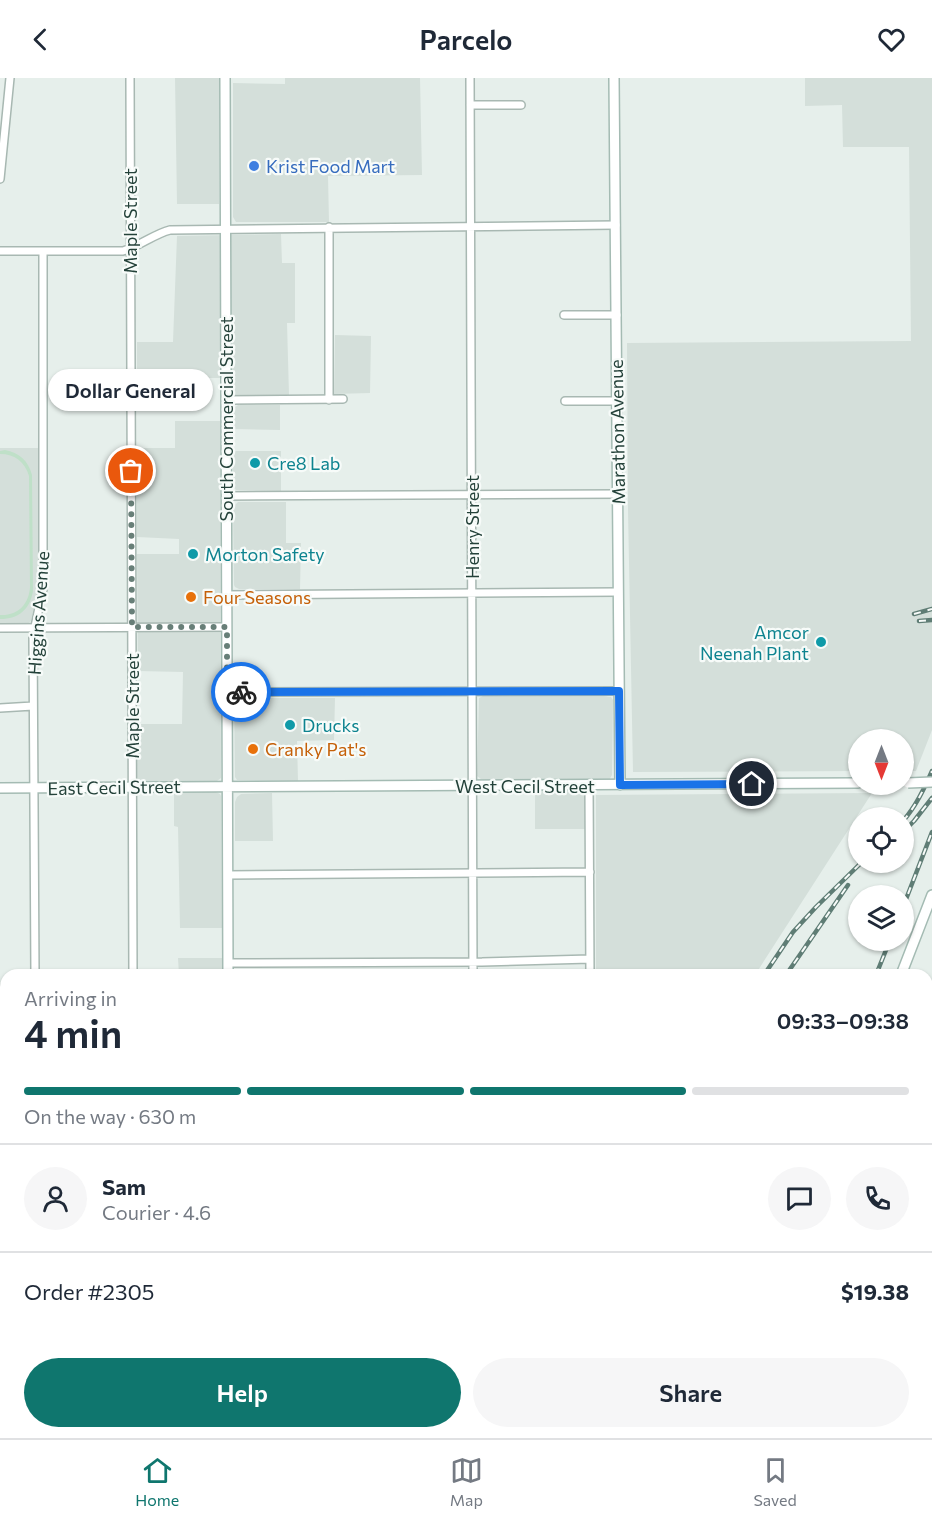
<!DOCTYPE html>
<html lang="en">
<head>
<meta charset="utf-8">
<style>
  :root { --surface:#fff; --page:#f6f6f7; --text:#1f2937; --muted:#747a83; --line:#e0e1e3; --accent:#0f766e }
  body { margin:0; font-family:Commissioner,sans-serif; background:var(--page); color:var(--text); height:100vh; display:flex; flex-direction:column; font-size:22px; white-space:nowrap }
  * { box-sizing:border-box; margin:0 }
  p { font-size:20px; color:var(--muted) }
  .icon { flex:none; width:33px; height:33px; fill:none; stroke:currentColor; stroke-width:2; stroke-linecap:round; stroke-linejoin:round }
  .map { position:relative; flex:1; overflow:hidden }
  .details { position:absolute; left:0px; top:891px; width:933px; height:470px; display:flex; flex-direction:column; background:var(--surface); border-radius:18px 18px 0 0; box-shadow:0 2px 4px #0004 }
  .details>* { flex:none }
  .needle { width:39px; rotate:180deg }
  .buttons { position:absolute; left:848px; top:651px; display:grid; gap:12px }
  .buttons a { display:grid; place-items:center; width:66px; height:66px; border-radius:50%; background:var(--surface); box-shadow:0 2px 4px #0004; font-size:30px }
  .pin { position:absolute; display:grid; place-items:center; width:51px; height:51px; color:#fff; margin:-26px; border:3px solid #fff; border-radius:50%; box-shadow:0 2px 6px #0007 }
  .courier { position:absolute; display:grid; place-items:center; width:60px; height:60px; margin:-30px; border:4px solid #1a73e8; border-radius:50%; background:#fff; color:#222; box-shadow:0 2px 8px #0007 }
  .bubble { position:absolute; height:42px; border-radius:21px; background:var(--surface); box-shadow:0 2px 4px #0004; font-size:20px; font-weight:600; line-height:42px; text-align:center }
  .headline em { font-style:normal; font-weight:600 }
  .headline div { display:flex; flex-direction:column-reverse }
  .headline { display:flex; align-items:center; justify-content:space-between; height:102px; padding:0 24px }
  h1 { font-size:39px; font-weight:600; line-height:45px }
  .bar { display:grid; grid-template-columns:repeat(4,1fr); gap:9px 6px; align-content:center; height:72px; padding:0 24px }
  .bar i { height:8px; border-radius:4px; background:var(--line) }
  .bar .on { background:var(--accent) }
  .bar p { grid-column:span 4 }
  .line { display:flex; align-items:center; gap:15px; padding:0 24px; border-top:2px solid var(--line) }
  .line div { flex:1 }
  .round { display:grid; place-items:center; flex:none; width:63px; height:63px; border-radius:32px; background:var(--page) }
  .cta { display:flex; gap:12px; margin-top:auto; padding:12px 24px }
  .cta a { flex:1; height:69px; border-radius:36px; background:var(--accent); color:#fff; font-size:24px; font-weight:600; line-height:69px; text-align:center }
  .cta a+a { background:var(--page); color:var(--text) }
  header { display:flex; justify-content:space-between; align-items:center; height:78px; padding:0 24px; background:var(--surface); font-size:27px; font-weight:600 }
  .tab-bar { display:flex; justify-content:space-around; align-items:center; height:84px; border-top:2px solid var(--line); background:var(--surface); font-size:16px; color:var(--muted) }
  .tab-bar a { display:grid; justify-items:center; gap:3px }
  .tab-bar .on { color:var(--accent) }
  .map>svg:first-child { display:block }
</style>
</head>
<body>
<header><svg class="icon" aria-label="back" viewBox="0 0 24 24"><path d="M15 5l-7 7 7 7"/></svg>Parcelo<svg class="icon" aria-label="heart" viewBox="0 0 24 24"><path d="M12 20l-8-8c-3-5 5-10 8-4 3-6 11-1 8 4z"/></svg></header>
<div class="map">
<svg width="932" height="1360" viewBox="0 0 932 1360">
  <rect width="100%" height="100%" fill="#e6efeb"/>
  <path fill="#d4dfda" d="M175,0H219V126H177Z
    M285,0H420L422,97L328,98L329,144H236L233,139V5L285,6Z
    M805,0H932V652L916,693H903V662H858V693L633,694L628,432L627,265L911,263L909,69H843L842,27L805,28Z
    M281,156L282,185H295V245H287L289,317H235L233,300H137V264H173L177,158Z
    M335,257L371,258L370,315L334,316Z
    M238,327H280V352L234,351V330Z
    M175,343H220L221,700L217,703L142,704L137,701V646H182L183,594L138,593L137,476H179V461L137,459V370H175Z
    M0,370H38L39,507L31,543L28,546H0Z
    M233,373H281V413L236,412L233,408Z
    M238,424H286V465H301L300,511H239L235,509L234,507L233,429Z
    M483,618H604L611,619L613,622L612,697L609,702L584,703L585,751H535V701H481L477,698L479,620Z
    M236,620H335L334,662L297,663L298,703L237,702L235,699L234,623Z
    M174,714H216L220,716L221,718L222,850H180L178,749L174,748Z
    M272,715L273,763H235V724L237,719L241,716Z
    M872,715L755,897H596V717Z
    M178,880H222V897H179Z
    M0,905H6V1059H0Z
    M483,1354H621V1360H483Z"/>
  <path fill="#bfe0c8" d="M5,372C19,375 28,382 32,397L33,513C30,531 19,541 0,541V537C18,538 29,526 30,509L29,398C25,384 15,376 0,376V373Z
    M0,1059H6V1123H0Z"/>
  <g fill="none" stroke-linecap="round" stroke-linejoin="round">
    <defs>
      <path id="street" d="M130,0L133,897
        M470,0L473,897
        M470,27H521
        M0,101L10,0
        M329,149V322
        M0,173H123C140,168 154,156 170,152L616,147
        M564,237H617
        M226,322L343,321
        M565,323H617
        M226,418L619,416
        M227,517L618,514
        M0,550L227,549
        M227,614L619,613
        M0,630L33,628
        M589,707L590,897
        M228,797L590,794
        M228,885L482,884L590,881
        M35,897L33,558L43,511V173
        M927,1006H932
        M927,1094H932
        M0,1127H6
        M927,1191H932
        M927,1286H932
        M36,1354L37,1360
        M133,1354V1360
        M476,1354V1360"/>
      <path id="secondary" d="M225,0L228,897
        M614,0L620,707
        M0,710L858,705
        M901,897L932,817
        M229,1354V1360
        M774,1360V1354"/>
    </defs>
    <use href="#street" stroke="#a8b8b2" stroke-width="10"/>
    <use href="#secondary" stroke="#a4bbb3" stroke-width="12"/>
    <use href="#street" stroke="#fff" stroke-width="7"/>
    <use href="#secondary" stroke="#fff" stroke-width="9"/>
    <defs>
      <path id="rail" d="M914,536L932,531
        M919,543L932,542
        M903,743C916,728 924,711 932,693
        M903,754L914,743L932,720
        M903,829L932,754
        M764,897L793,854L816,829L862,784
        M786,897L848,807
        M876,897L890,862
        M451,1360L455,1354
        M702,1360L704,1354"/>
    </defs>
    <use href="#rail" stroke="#5f7d75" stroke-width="4.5"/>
    <use href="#rail" stroke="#f7fbf9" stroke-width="2" stroke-dasharray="7" stroke-linecap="butt"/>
    <defs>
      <path id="secondary-bridge" d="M908,705L932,704"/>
    </defs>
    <use href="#secondary-bridge" stroke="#a4bbb3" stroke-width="12" stroke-linecap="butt"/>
    <use href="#secondary-bridge" stroke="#fff" stroke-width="9"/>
  </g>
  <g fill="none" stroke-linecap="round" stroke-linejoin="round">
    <path stroke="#687f78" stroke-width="6" stroke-dasharray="0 10.8" d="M131,393L132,549H227V614H241"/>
    <path stroke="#1a73e8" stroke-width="8" d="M241,614L619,613L620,707L752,706"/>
  </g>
  <circle fill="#3f7fe0" stroke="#f7fbf9" stroke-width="2" cx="254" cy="88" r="6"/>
  <g fill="#0f9aa8" stroke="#f7fbf9" stroke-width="2">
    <circle cx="255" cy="385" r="6"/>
    <circle cx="193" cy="476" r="6"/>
    <circle cx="821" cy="564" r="6"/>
    <circle cx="290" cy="647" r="6"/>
  </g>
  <g fill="#e8710a" stroke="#f7fbf9" stroke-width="2">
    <circle cx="191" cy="519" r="6"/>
    <circle cx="253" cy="671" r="6"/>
  </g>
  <g text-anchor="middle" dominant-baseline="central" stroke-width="4.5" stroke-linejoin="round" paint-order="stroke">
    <g font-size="18" fill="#366cbe" stroke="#f7fbf9" text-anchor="start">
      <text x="266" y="88">Krist Food Mart</text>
    </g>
    <g font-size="18" fill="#24423a" stroke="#f7fbf9">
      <text transform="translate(130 143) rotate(-90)">Maple Street</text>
      <text transform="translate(226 341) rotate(-90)">South Commercial Street</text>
      <text transform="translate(617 354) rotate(-91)">Marathon Avenue</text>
      <text transform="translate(472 449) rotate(-90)">Henry Street</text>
      <text transform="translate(38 535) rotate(-86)">Higgins Avenue</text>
      <text transform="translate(132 628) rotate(-90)">Maple Street</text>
      <text x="525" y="708">West Cecil Street</text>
      <text transform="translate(114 709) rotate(-1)">East Cecil Street</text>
    </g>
    <g font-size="18" fill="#0d838f" stroke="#f7fbf9" text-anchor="start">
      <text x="267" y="385">Cre8 Lab</text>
      <text x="205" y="476">Morton Safety</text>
      <text x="809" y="554" text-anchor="end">Amcor<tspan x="809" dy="21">Neenah Plant</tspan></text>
      <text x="302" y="647">Drucks</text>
    </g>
    <g font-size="18" fill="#c56008" stroke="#f7fbf9" text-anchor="start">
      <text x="203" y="519">Four Seasons</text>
      <text x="265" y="671">Cranky Pat's</text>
    </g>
  </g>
</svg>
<div class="buttons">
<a><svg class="needle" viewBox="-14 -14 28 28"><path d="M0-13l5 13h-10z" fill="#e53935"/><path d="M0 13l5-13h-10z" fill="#747a83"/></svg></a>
<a><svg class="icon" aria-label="locate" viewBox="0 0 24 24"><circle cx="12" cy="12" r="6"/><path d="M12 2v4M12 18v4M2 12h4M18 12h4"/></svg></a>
<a><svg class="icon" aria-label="layers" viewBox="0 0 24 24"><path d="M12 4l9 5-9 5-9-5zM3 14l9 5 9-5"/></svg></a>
</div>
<div class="pin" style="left:131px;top:393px;background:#ea580c"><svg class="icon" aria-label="bag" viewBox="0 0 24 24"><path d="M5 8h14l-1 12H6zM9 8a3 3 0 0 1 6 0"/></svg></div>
<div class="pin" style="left:752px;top:706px;background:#1f2937"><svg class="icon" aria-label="home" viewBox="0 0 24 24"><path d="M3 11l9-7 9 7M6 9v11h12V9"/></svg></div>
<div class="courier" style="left:241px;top:614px"><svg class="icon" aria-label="bike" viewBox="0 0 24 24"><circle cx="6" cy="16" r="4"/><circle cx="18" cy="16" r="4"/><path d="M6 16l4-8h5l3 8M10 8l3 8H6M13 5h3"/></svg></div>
<div class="bubble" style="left:48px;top:291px;width:165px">Dollar General</div>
<section class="details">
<div class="headline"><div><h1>4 min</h1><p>Arriving in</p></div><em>09:33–09:38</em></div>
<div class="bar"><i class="on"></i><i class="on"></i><i class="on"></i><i></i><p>On the way · 630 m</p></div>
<div class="line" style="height:108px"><a class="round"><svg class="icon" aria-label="person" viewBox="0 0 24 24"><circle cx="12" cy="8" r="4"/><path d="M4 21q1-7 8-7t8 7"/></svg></a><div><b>Sam</b><p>Courier · 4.6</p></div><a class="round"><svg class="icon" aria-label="chat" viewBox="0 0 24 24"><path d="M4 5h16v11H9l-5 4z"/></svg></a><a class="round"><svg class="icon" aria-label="phone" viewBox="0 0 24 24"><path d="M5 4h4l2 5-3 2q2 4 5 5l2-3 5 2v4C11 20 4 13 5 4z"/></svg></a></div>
<div class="line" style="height:78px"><div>Order #2305</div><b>$19.38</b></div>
<div class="cta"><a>Help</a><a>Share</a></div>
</section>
</div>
<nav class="tab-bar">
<a class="on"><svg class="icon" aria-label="home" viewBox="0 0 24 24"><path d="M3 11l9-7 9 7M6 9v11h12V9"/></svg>Home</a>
<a><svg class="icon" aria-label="map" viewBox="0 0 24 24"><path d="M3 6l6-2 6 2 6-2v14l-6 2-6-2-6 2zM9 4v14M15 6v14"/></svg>Map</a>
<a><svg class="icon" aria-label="saved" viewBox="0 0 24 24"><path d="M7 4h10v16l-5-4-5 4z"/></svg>Saved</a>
</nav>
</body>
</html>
